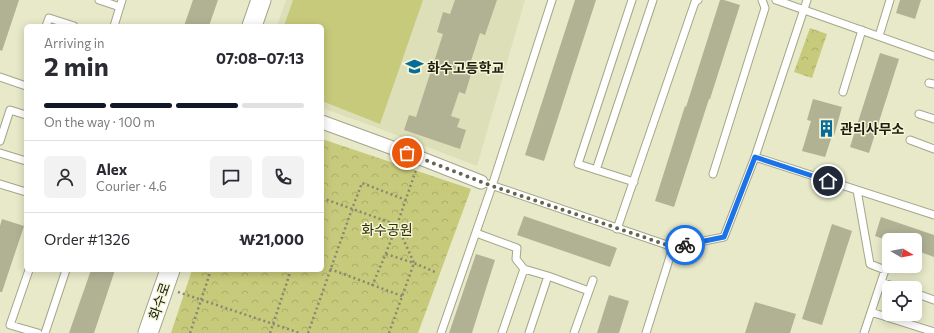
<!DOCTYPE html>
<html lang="en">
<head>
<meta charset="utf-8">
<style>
  :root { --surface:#fff; --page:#f2f2f3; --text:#2b2b33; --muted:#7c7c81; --line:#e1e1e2; --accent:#111827 }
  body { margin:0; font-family:Commissioner,"Noto Sans KR",sans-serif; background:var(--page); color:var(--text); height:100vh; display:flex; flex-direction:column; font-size:15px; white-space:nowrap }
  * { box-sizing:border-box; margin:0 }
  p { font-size:13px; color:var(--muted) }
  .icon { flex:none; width:22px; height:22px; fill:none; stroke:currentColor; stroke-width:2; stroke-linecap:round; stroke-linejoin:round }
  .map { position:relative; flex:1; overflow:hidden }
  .drawer { position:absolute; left:24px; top:24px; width:300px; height:248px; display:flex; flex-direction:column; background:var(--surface); border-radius:6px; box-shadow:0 2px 10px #0003 }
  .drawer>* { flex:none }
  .needle { width:26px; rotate:100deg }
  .fabs { position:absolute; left:882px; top:233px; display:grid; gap:8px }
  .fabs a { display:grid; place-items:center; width:40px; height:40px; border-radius:6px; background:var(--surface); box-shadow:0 2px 10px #0003; font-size:20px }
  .pin { position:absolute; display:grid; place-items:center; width:34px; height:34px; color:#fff; margin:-17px; border:2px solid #fff; border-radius:50%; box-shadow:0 1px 4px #0007 }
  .courier { position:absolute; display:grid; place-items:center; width:40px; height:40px; margin:-20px; border:3px solid #1a73e8; border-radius:50%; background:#fff; color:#222; box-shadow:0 1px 5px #0007 }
  .head em { font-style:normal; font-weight:700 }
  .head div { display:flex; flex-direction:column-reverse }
  .head { display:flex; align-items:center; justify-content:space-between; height:68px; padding:0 20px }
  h1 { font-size:26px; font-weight:700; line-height:30px }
  .bar { display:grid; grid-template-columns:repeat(4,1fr); gap:6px 4px; align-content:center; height:48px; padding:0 20px }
  .bar i { height:5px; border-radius:3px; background:var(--line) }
  .bar .selected { background:var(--accent) }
  .bar p { grid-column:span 4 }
  .line { display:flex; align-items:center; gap:10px; padding:0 20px; border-top:1px solid var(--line) }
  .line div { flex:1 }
  .round { display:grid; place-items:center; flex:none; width:42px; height:42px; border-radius:6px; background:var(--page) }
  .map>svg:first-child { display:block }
</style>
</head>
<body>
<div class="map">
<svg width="934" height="333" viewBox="0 0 934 333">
  <defs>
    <pattern id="park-crowns" width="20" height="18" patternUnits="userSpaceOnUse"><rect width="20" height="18" fill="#c8ca7b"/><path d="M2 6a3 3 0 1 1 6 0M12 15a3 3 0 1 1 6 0" fill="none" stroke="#abad69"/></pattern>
  </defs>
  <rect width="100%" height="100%" fill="#e7e9c9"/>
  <path fill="#dddfb8" d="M286,0H525L477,166L378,128L322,108V26H277Z"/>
  <path fill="url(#park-crowns)" d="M810,28L827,34L812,78L794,72Z
    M322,139L471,189L418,333H171L192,270H322Z"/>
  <path fill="#c8ca7b" d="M293,0H423L380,124L322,101V26H284Z"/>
  <path fill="#b1b294" d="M0,0H19L2,51L0,50Z
    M193,0H218L209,26H184Z
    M455,0H497L485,35L480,33L469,67L473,68L465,94L459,92L451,116L460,119L457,127L466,130L460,149L404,130L409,115L416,117L443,34L437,32L443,12L450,14Z
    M575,0H596L544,161L525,155Z
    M720,0H724L740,5L710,99H709L674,207L655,201L685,106L686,107Z
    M900,0H921L915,19L896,13Z
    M880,53L899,59L869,153L850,147Z
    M813,99L842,107L834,136H832L825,157L802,151L811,121L807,120Z
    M524,216L617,248L610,267L517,235Z
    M881,217L934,235V257L915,250V240H886L875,236Z
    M2,219L24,226L2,292H0V226Z
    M832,224L852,231L822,325L802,319Z
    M476,254L495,260L472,333H449Z
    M91,270H115L94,333H69Z
    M609,295L629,301L619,333H597Z
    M755,302L796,314L790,333H745Z"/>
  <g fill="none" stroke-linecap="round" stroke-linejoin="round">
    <defs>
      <path id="lane" d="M99,0L120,7
        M632,0L578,164L634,182
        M776,0L934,56
        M807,0L755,157L934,215
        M46,26L49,18L74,26
        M114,26L122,0
        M879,36L890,0
        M0,77L26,86
        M929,83L934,84
        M843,92L862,30
        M919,114L934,119
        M910,140L934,149
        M0,141L10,110L26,115
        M0,153L26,161
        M596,170L653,0
        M713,174L765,8L762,0
        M0,184L26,192
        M488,184L673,247L724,237L755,157
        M857,190L870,264L885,270L864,333
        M617,229L695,2L698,0
        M476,233L517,248L516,259L524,269L548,276L589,291L574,333
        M29,270L10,325L38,333
        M881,282L899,288
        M589,291L593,280
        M915,293L934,300
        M871,312L934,332
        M45,333L66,270
        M441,333L492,186L552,0
        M502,333L524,269
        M529,333L548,276
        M646,333L673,247"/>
      <path id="street" d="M322,122L420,158L481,182"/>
      <path id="secondary" d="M252,26L261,0
        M148,333L170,270"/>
    </defs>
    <use href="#lane" stroke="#a4a688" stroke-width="9"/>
    <use href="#street" stroke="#a4a688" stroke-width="15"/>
    <use href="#secondary" stroke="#a4a688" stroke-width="21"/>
    <path stroke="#878872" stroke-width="2.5" stroke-dasharray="2 3" stroke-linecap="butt" d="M322,198L397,225L416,170
      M386,254L414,263L435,272
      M330,269L402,296
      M372,286L384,258L397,225
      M178,292L300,333
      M190,333L211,270
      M270,333L291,270
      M308,333L352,209L362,183L406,200
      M389,333L414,263L397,225"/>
    <use href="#lane" stroke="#fff" stroke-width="7"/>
    <use href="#street" stroke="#fff" stroke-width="13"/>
    <use href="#secondary" stroke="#fff" stroke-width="19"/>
  </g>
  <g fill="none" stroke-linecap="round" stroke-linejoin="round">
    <path stroke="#646452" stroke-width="4" stroke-dasharray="0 7.2" d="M407,153L492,186L673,247L685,245"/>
    <path stroke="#1a73e8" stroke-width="5" d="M685,245L724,237L755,157L828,181"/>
  </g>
  <defs>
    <symbol id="school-bare" viewBox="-9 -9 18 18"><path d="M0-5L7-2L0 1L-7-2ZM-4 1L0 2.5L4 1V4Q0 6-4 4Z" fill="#086c9a" stroke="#f4f6d6" stroke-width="2.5" paint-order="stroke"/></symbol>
    <symbol id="building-bare" viewBox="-9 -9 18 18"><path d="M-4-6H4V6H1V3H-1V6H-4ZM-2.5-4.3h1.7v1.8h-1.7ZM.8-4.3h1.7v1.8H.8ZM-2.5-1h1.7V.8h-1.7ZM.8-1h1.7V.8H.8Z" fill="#086c9a" stroke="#f4f6d6" stroke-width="2.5" paint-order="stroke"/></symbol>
  </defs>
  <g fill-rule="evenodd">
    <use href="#school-bare" x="402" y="54" width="25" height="25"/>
    <use href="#building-bare" x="814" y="116" width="25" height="25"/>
  </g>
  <g text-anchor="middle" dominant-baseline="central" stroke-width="3" stroke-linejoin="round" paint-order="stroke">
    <g font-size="14" font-weight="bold" fill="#1d1d12" stroke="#f4f6d6" text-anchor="start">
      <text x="427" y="67">화수고등학교</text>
      <text x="840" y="128">관리사무소</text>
    </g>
    <g font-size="14" fill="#2d2e06" stroke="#f4f6d6">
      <text x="387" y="229">화수공원</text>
    </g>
    <g font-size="14" fill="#1d1d12" stroke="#f4f6d6">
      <text transform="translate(159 301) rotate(-71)">화수로</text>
    </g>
  </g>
</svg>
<div class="fabs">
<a><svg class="needle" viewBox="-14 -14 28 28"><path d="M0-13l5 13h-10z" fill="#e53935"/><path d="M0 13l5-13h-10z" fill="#7c7c81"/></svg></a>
<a><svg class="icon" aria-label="locate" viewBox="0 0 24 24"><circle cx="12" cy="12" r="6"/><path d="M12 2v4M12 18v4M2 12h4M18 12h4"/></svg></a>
</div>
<div class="pin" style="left:407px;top:153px;background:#ea580c"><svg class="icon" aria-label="bag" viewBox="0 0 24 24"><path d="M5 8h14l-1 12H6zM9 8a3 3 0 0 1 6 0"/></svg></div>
<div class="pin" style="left:828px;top:181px;background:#1f2937"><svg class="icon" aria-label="home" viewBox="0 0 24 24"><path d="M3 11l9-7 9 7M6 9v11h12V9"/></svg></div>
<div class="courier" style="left:685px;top:245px"><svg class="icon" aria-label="bike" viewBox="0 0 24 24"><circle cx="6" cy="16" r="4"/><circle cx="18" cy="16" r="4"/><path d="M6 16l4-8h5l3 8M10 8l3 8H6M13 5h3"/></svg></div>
<section class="drawer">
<div class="head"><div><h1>2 min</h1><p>Arriving in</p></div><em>07:08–07:13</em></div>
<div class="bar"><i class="selected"></i><i class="selected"></i><i class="selected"></i><i></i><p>On the way · 100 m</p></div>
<div class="line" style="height:72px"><a class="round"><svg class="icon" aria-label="person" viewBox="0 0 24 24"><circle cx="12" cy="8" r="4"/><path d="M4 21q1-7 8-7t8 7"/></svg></a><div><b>Alex</b><p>Courier · 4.6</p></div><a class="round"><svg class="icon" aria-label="chat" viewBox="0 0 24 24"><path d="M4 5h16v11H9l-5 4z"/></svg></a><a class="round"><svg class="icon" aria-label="phone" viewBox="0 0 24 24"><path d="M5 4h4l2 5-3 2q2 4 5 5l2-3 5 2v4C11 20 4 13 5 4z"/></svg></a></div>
<div class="line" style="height:52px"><div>Order #1326</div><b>₩21,000</b></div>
</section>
</div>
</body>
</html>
